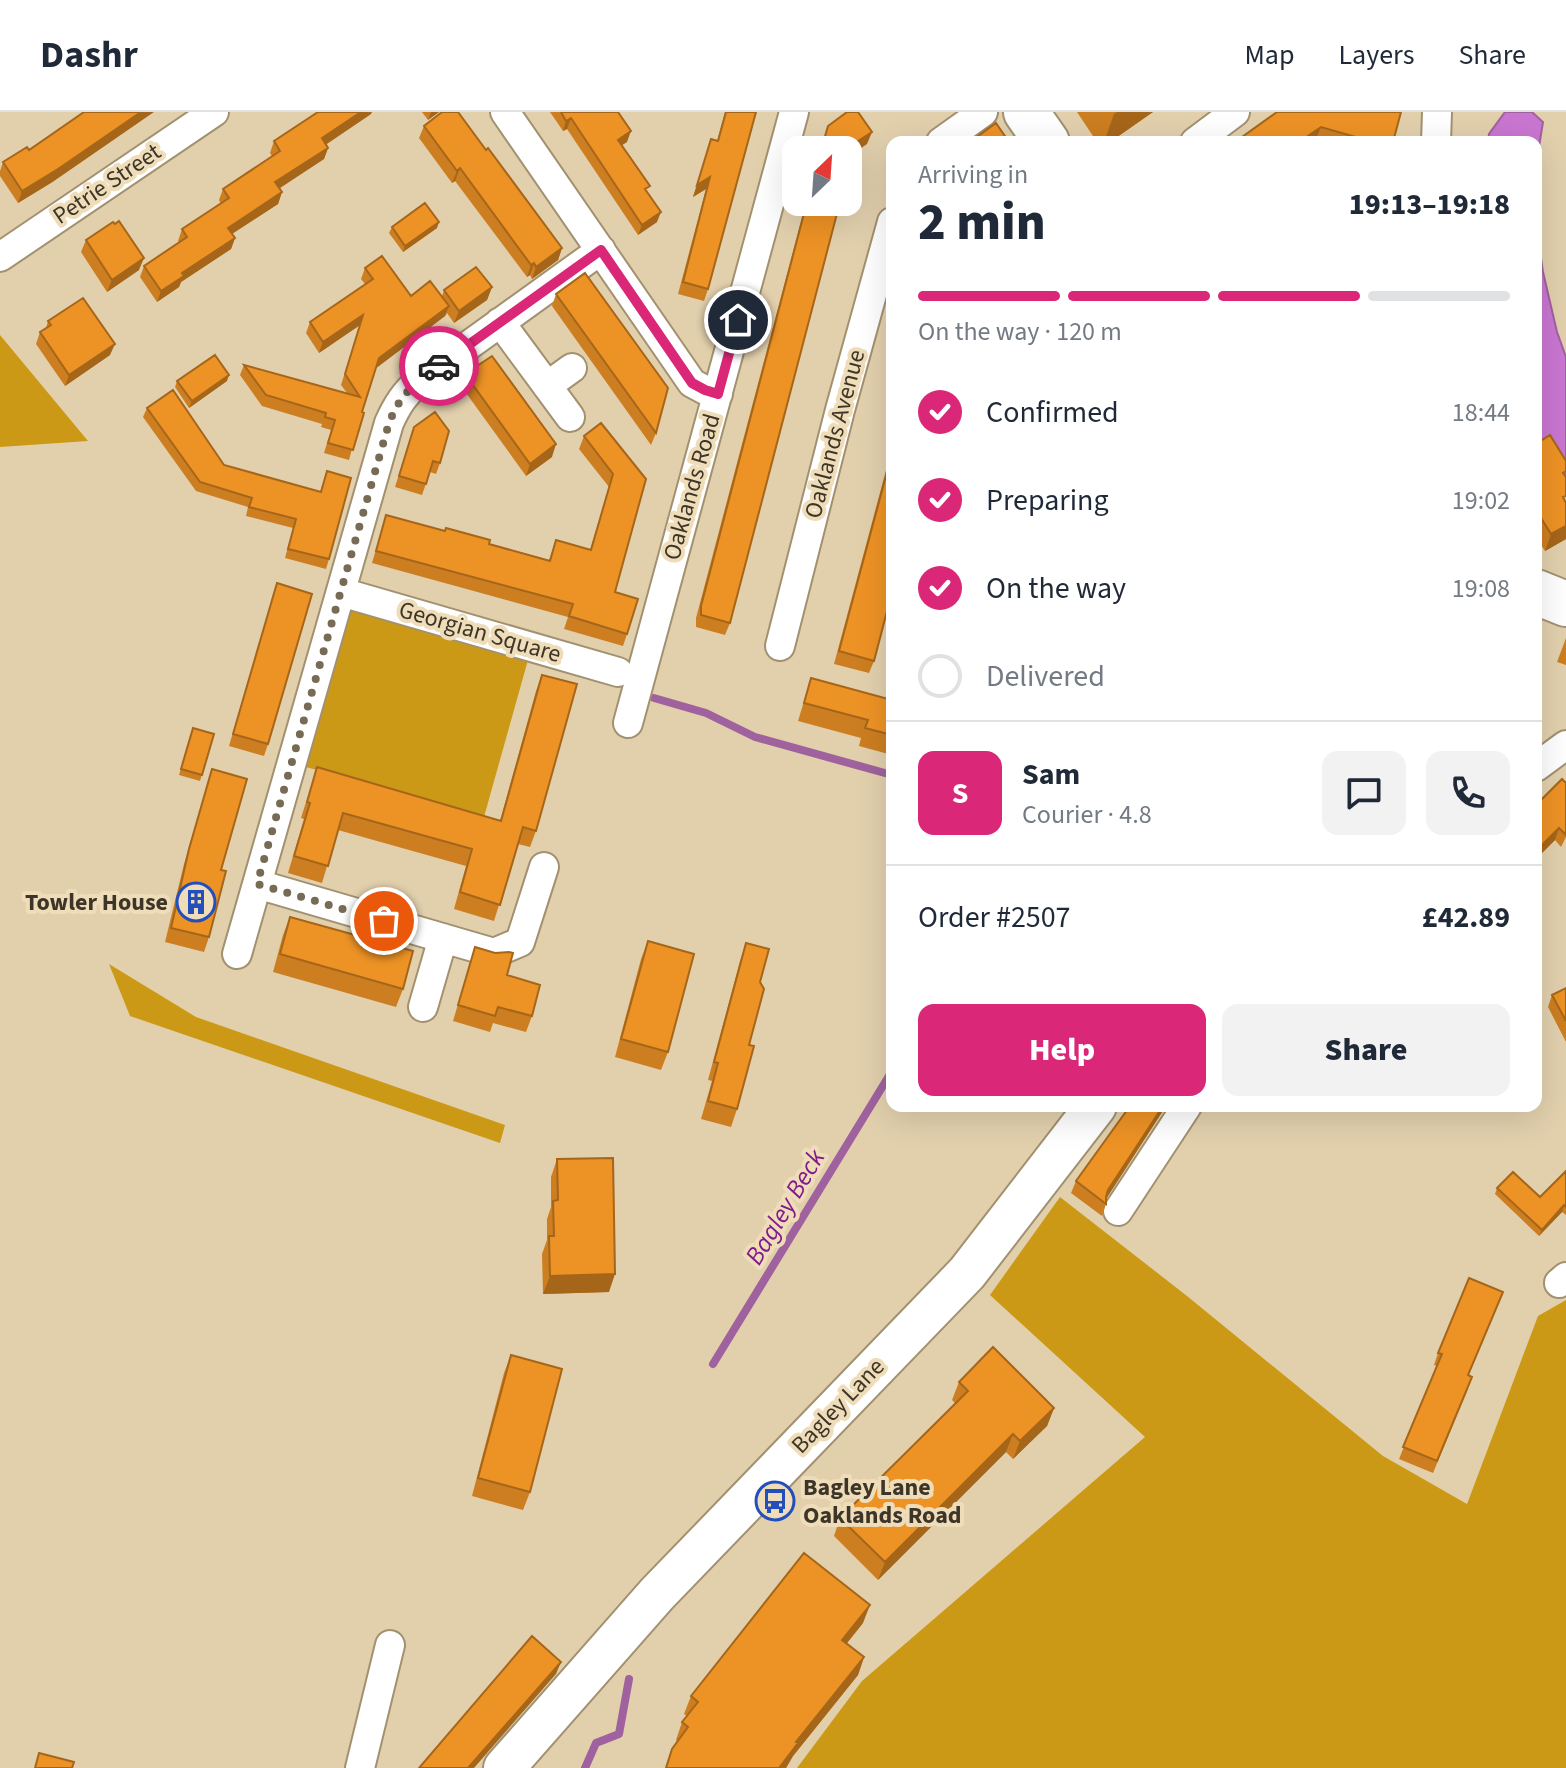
<!DOCTYPE html>
<html lang="en">
<head>
<meta charset="utf-8">
<style>
  :root { --surface:#fff; --page:#f2f2f3; --text:#1f2937; --muted:#747a83; --line:#e0e1e3; --accent:#db2777 }
  body { margin:0; font-family:"Source Sans 3",sans-serif; background:var(--page); color:var(--text); height:100vh; display:flex; flex-direction:column; font-size:30px; white-space:nowrap }
  * { box-sizing:border-box; margin:0 }
  p { font-size:26px; color:var(--muted) }
  .icon { flex:none; width:44px; height:44px; fill:none; stroke:currentColor; stroke-width:2; stroke-linecap:round; stroke-linejoin:round }
  .map { position:relative; flex:1; overflow:hidden }
  .drawer { position:absolute; left:886px; top:24px; width:656px; height:976px; display:flex; flex-direction:column; background:var(--surface); border-radius:16px; box-shadow:0 8px 32px #0002 }
  .drawer>* { flex:none }
  .needle { width:52px; rotate:25deg }
  .controls { position:absolute; left:782px; top:24px; display:grid; gap:16px }
  .controls a { display:grid; place-items:center; width:80px; height:80px; border-radius:16px; background:var(--surface); box-shadow:0 8px 32px #0002; font-size:40px }
  .pin { position:absolute; display:grid; place-items:center; width:68px; height:68px; color:#fff; margin:-34px; border:4px solid #fff; border-radius:50%; box-shadow:0 2px 8px #0007 }
  .courier { position:absolute; display:grid; place-items:center; width:80px; height:80px; margin:-40px; border:6px solid #db2777; border-radius:50%; background:#fff; color:#222; box-shadow:0 2px 10px #0007 }
  .head em { font-style:normal; font-weight:800 }
  .head div { display:flex; flex-direction:column-reverse }
  .head { display:flex; align-items:center; justify-content:space-between; height:136px; padding:0 32px }
  h1 { font-size:52px; font-weight:800; line-height:60px }
  .bar { display:grid; grid-template-columns:repeat(4,1fr); gap:12px 8px; align-content:center; height:96px; padding:0 32px }
  .bar i { height:10px; border-radius:6px; background:var(--line) }
  .bar .active { background:var(--accent) }
  .bar p { grid-column:span 4 }
  .line { display:flex; align-items:center; gap:20px; padding:0 32px; border-top:2px solid var(--line) }
  .line div { flex:1 }
  .round { display:grid; place-items:center; flex:none; width:84px; height:84px; border-radius:16px; background:var(--page) }
  ol { padding:0 32px; list-style:none }
  li { display:flex; align-items:center; gap:24px; height:88px }
  li p { margin-inline-start:auto }
  li .icon { padding:8px; border-radius:50%; background:var(--accent); color:#fff; stroke-width:4 }
  li:last-child { color:var(--muted) }
  li i { width:44px; height:44px; border:4px solid var(--line); border-radius:50% }
  .action { display:flex; gap:16px; margin-top:auto; padding:16px 32px }
  .action a { flex:1; height:92px; border-radius:16px; background:var(--accent); color:#fff; font-size:32px; font-weight:800; line-height:92px; text-align:center }
  .action a+a { background:var(--page); color:var(--text) }
  header { display:flex; align-items:center; gap:48px; box-sizing:border-box; height:112px; padding:0 40px; background:var(--surface); border-bottom:2px solid var(--line) }
  header strong { font-size:38px }
  nav { display:flex; gap:44px; margin-inline-start:auto; font-size:28px }
  .map>svg:first-child { display:block }
</style>
</head>
<body>
<header>
<strong>Dashr</strong>
<nav><a>Map</a><a>Layers</a><a>Share</a></nav>
</header>
<div class="map">
<svg width="1566" height="1656" viewBox="0 0 1566 1656">
  <rect width="100%" height="100%" fill="#e2d0ad"/>
  <path fill="#cb9916" d="M0,223L88,329L0,335Z
    M350,498L528,548L484,705L306,655Z
    M109,852L196,905L505,1013L500,1031L130,904Z
    M1060,1085L1187,1184L1383,1344L1467,1392L1538,1204L1566,1188V1656H797L862,1569L1145,1325L990,1183Z"/>
  <path fill="#c976d1" stroke="#9f629e" stroke-width="2" d="M1505,0H1532L1543,10L1536,53V30H1488L1489,22Z
    M1536,112L1543,160L1557,220L1566,245V375L1536,325Z"/>
  <g fill="none" stroke-linecap="round" stroke-linejoin="round">
    <path stroke="#9f629e" stroke-width="8" d="M654,586L706,601L755,625L892,663
      M713,1252L892,959
      M585,1656L596,1631L619,1622L629,1567"/>
    <defs>
      <path id="street" d="M505,0L692,271L705,278L718,282
        M941,30L983,0
        M1195,30L1235,0
        M1436,30L1437,0
        M0,145L214,0
        M500,210L570,305
        M547,274L572,256
        M341,480L618,560
        M780,534L840,298L892,110
        M628,611L794,0
        M1536,655L1566,633
        M257,772L494,841L520,830L544,755
        M237,842L389,311C397,293 405,281 419,269L601,138
        M423,895L443,826
        M1118,1099L1187,994
        M1559,1171L1566,1165
        M360,1656L390,1533"/>
      <path id="secondary" d="M504,1656L657,1482L967,1161L1096,994"/>
      <path id="primary" d="M1026,0L1047,30
        M1536,480L1566,492"/>
    </defs>
    <use href="#street" stroke="#a29170" stroke-width="32"/>
    <use href="#secondary" stroke="#a29170" stroke-width="44"/>
    <use href="#primary" stroke="#a29170" stroke-width="48"/>
    <use href="#street" stroke="#fff" stroke-width="28"/>
    <use href="#secondary" stroke="#fff" stroke-width="40"/>
    <use href="#primary" stroke="#fff" stroke-width="44"/>
  </g>
  <path fill="#cc7e20" d="M422,0H439L428,8Z
    M550,0H618L627,30L622,33L647,80L657,110L638,123L567,17L563,19Z
    M725,0H756L708,177L704,189L678,182L706,77L693,85L711,27L717,29Z
    M1077,0H1153L1110,30H1097Z
    M1277,0L1393,30H1327L1316,27Z
    M371,2L326,32L328,36L324,47L279,76L282,80L278,92L232,122L235,126L231,137L181,170L179,175L157,190L140,165L144,154L179,130L178,129L182,117L221,92L219,88L223,77L272,44L270,41L274,29Z
    M424,14L562,136L558,148L532,167L530,163L527,165L455,69L452,71L419,26Z
    M3,50L54,69L18,91L0,64V59Z
    M806,90H840L730,511L725,523L696,515V506Z
    M392,115L437,116L403,140L389,121Z
    M86,128L139,158L107,180L81,140Z
    M365,156L411,184H442L444,178L492,175L487,188L454,211L447,201L445,204L376,256L362,300L349,348L324,341L331,318L321,315L322,312L262,294L240,263L244,253L347,281L341,273L360,213L319,241L306,221L310,210L365,172L361,167Z
    M556,182L656,321L651,333L552,194Z
    M48,209L110,243L65,274L36,232L40,220L46,216Z
    M465,262L552,345L526,364L461,274Z
    M177,269H227L189,296L175,275Z
    M147,296L224,353L320,380L327,359L329,447L326,457L285,446L293,416L246,404L248,395L196,379L143,305Z
    M414,315L440,351L436,362L430,360L422,383L395,375Z
    M1536,316L1566,427L1545,439L1536,425Z
    M584,324L646,367L615,480L627,522L623,534L564,517L568,505L372,451L386,403L549,448L556,428L590,438L609,375L579,337Z
    M892,336V480L874,549L869,561L834,552Z
    M277,471L268,632L264,644L229,634Z
    M1566,526V553L1557,550Z
    M542,563L536,719L530,735L518,732L494,809L454,797L466,754L338,718L322,771L288,761L304,707L301,706L317,655L500,709L536,579Z
    M811,566L892,588V643L859,634L861,626L798,609Z
    M193,616L214,622L200,669L179,663Z
    M212,657L209,825L204,840L165,830L184,752Z
    M1566,671V725L1561,735L1555,728L1536,747V693Z
    M290,805L403,877L396,895L273,860L283,823Z
    M648,829L668,940L661,958L615,945L641,847Z
    M746,831L760,870L737,997L731,1015L701,1007L712,969L708,968L740,849Z
    M475,835L507,863L532,904L526,920L493,911L490,920L453,909Z
    M1566,876V930L1548,895L1552,883Z
    M1130,994H1166L1106,1087V1092L1102,1104L1071,1081L1076,1069Z
    M557,1047L609,1180L543,1182L542,1142L547,1128V1107L551,1095V1065Z
    M1566,1059V1103L1562,1100L1539,1124L1495,1082L1497,1076L1540,1085Z
    M1469,1166L1468,1277L1433,1361L1399,1347L1437,1254L1434,1253L1438,1241Z
    M511,1243L530,1380L523,1398L472,1384L504,1261Z
    M959,1270L1054,1296L1047,1314L1013,1347L1006,1340L878,1468L834,1424L840,1406L955,1291L952,1288Z
    M863,1511L847,1531L864,1545L858,1563L793,1644L786,1656H665L672,1637L677,1629L676,1628L682,1610L687,1604L684,1602L691,1584Z"/>
  <path fill="#a6661a" d="M141,0H154L54,69L18,91L22,79Z
    M361,0H372L371,2L318,38L322,26Z
    M431,0H439L428,8Z
    M1117,0H1153L1110,30H1104L1114,2Z
    M571,6L567,17L563,19L566,9Z
    M1321,15L1316,27L1312,30H1299Z
    M631,19L627,30L614,38L618,28Z
    M872,20L867,32L851,43L855,31Z
    M328,36L324,47L271,82L275,70Z
    M460,56L455,69L452,71L457,59Z
    M710,65L706,77L693,85L697,73Z
    M282,80L278,92L224,127L228,116Z
    M661,100L657,110L638,123L642,113Z
    M439,110L437,116L403,140L405,134Z
    M235,126L231,137L181,170L179,175L157,190L161,179L182,161Z
    M562,136L558,148L532,167L536,155Z
    M144,146L139,158L107,180L112,168Z
    M534,151L530,163L527,165L531,153Z
    M492,175L487,188L454,211L459,199Z
    M449,194L445,204L375,257L379,246Z
    M363,203L360,213L319,241L323,230Z
    M115,232L110,243L65,274L69,263Z
    M229,263L227,269L189,296L192,289Z
    M556,332L552,345L526,364L530,352Z
    M1566,414V427L1545,439L1551,422Z
    M1559,716L1555,728L1536,747V739Z
    M1163,994H1166L1104,1090L1108,1078Z
    M1564,1093L1562,1100L1539,1124L1542,1118Z
    M615,1162L609,1180L543,1182L550,1164Z
    M1054,1296L1047,1314L1013,1347L1020,1329Z
    M1013,1322L1006,1340L878,1468L885,1450Z
    M870,1493L863,1511L835,1546L842,1528Z
    M864,1545L858,1563L793,1644L786,1656H779L796,1630Z
    M561,1550L556,1562L474,1656H468Z"/>
  <path fill="#ed9225" stroke="#a6661a" stroke-width="2" d="M84,0H141L58,57L22,79L3,50L27,35L29,38Z
    M318,0H361L322,26L328,36L275,70L282,80L228,116L235,126L182,161L184,164L161,179L144,154L187,125L182,117L229,86L223,77L280,39L274,29Z
    M442,0H458L486,38L488,36L562,136L536,155L534,151L531,153L460,56L457,59L424,14Z
    M561,0H618L631,19L618,28L650,74L645,77L661,100L642,113L571,6L566,9Z
    M726,0H756L708,177L683,170L710,65L697,73L711,27L718,29Z
    M847,0H858L872,20L855,31L848,60V38H821L828,14Z
    M1277,0H1401L1393,30H1373L1321,15L1299,30H1235Z
    M996,11L1009,30H970Z
    M807,90H840L730,511L701,503V494Z
    M425,91L439,110L405,134L392,115Z
    M119,109L144,146L112,168L86,128L113,110L115,112Z
    M382,144L411,184L430,169L449,194L379,246L362,300L364,301L353,338L328,331L335,308L325,305L326,301L266,283L244,253L360,285L345,262L363,203L323,230L310,210L373,167L365,156Z
    M476,155L492,175L459,199L444,178Z
    M585,161L668,276L656,321L556,182Z
    M83,186L115,232L69,263L40,220L51,213L48,209Z
    M215,243L229,263L192,289L177,269Z
    M492,244L556,332L530,352L465,262Z
    M173,278L224,353L321,380L327,359L351,366L329,447L288,437L296,407L249,395L252,386L200,370L147,296Z
    M435,300L449,319L440,351L433,349L426,372L399,364L414,315Z
    M601,311L646,367L615,480L638,487L627,522L569,504L573,492L376,439L386,403L445,419L446,416L490,428L489,432L550,449L556,428L591,438L613,362L584,324Z
    M1536,316L1542,328L1550,323L1566,349V359L1563,361L1566,365V384L1563,385L1566,391V414L1551,422L1536,398Z
    M892,341V480L874,549L839,539Z
    M277,471L312,482L268,632L233,622Z
    M542,563L577,572L536,719L523,715L500,793L460,780L472,737L343,701L328,754L294,744L310,691L307,690L317,655L501,709Z
    M811,566L892,588V623L865,616L868,608L804,591Z
    M193,616L214,622L202,663L181,657Z
    M212,657L247,667L221,758L226,759L209,825L171,816L189,737Z
    M1562,667L1566,671V723L1559,716L1536,739V693Z
    M290,805L413,839L403,877L280,842Z
    M648,829L694,842L668,940L621,927Z
    M746,831L769,837L760,870L764,877L749,933L754,934L737,997L708,989L718,951L714,950Z
    M475,835L495,841L509,840L513,841L507,863L540,873L532,904L498,895L495,904L458,893Z
    M1566,876V909L1552,883Z
    M1130,994H1163L1108,1078L1106,1085V1092L1076,1069Z
    M613,1046L615,1162L550,1164L549,1124H554L553,1089L558,1088L557,1047Z
    M1566,1059V1095L1564,1093L1542,1118L1497,1076L1513,1060L1540,1085Z
    M1469,1166L1503,1180L1468,1263L1472,1265L1437,1349L1403,1335L1442,1242L1438,1241Z
    M993,1235L1054,1296L1020,1329L1013,1322L885,1450L840,1406L968,1279L959,1270Z
    M511,1243L562,1257L530,1380L478,1366Z
    M804,1441L870,1493L842,1528L864,1545L796,1630L798,1631L779,1656H666L672,1637L688,1615L682,1610L698,1590L691,1584Z
    M532,1524L561,1550L468,1656H419Z
    M39,1641L74,1650L72,1656H35Z"/>
  <g fill="none" stroke-linecap="round" stroke-linejoin="round">
    <path stroke="#776b56" stroke-width="8" stroke-dasharray="0 14.4" d="M384,809L257,772L389,311C401,281 413,273 439,254"/>
    <path stroke="#db2777" stroke-width="10" d="M439,254L601,138L692,271L705,278L718,282L738,208"/>
  </g>
  <defs>
    <symbol id="building-ring" viewBox="-11 -11 22 22"><circle r="9.5" fill="#efddba" stroke="#234fbd" stroke-width="1.5"/><path d="M-4-6H4V6H1V3H-1V6H-4ZM-2.5-4.3h1.7v1.8h-1.7ZM.8-4.3h1.7v1.8H.8ZM-2.5-1h1.7V.8h-1.7ZM.8-1h1.7V.8H.8Z" fill="#234fbd"/></symbol>
    <symbol id="bus-ring" viewBox="-11 -11 22 22"><circle r="9.5" fill="#efddba" stroke="#234fbd" stroke-width="1.5"/><path d="M-5-6H5V4H4V6H2V4H-2V6H-4V4H-5ZM-3.5-4V0h7V-4ZM-3.5 1.2v1.5H-2V1.2ZM2 1.2v1.5H3.5V1.2Z" fill="#234fbd"/></symbol>
  </defs>
  <g fill-rule="evenodd">
    <use href="#building-ring" x="174" y="768" width="44" height="44"/>
    <use href="#bus-ring" x="753" y="1367" width="44" height="44"/>
  </g>
  <g text-anchor="middle" dominant-baseline="central" stroke-width="8" stroke-linejoin="round" paint-order="stroke">
    <g font-size="24" fill="#3d3527" stroke="#efddba">
      <text transform="translate(107 72) rotate(-34)">Petrie Street</text>
      <text transform="translate(835 322) rotate(-75)">Oaklands Avenue</text>
      <text transform="translate(692 375) rotate(-74)">Oaklands Road</text>
      <text transform="translate(480 520) rotate(16)">Georgian Square</text>
      <text transform="translate(838 1294) rotate(-46)">Bagley Lane</text>
    </g>
    <g font-size="24" font-weight="bold" fill="#3d3527" stroke="#efddba" text-anchor="end">
      <text x="168" y="790">Towler House</text>
      <text x="803" y="1375" text-anchor="start">Bagley Lane<tspan x="803" dy="28">Oaklands Road</tspan></text>
    </g>
    <g font-size="26" font-style="italic" fill="#811a8b" stroke="#efddba">
      <text transform="translate(785 1095) rotate(-59)">Bagley Beck</text>
    </g>
  </g>
</svg>
<div class="controls">
<a><svg class="needle" viewBox="-14 -14 28 28"><path d="M0-13l5 13h-10z" fill="#e53935"/><path d="M0 13l5-13h-10z" fill="#747a83"/></svg></a>
</div>
<div class="pin" style="left:384px;top:809px;background:#ea580c"><svg class="icon" aria-label="bag" viewBox="0 0 24 24"><path d="M5 8h14l-1 12H6zM9 8a3 3 0 0 1 6 0"/></svg></div>
<div class="pin" style="left:738px;top:208px;background:#1f2937"><svg class="icon" aria-label="home" viewBox="0 0 24 24"><path d="M3 11l9-7 9 7M6 9v11h12V9"/></svg></div>
<div class="courier" style="left:439px;top:254px"><svg class="icon" aria-label="car" viewBox="0 0 24 24"><path d="M5 17H2v-5l4-1 3-4h7l3 4 3 1v5h-3M9 17h6M6 11h13"/><circle cx="7" cy="17" r="2"/><circle cx="17" cy="17" r="2"/></svg></div>
<section class="drawer">
<div class="head"><div><h1>2 min</h1><p>Arriving in</p></div><em>19:13–19:18</em></div>
<div class="bar"><i class="active"></i><i class="active"></i><i class="active"></i><i></i><p>On the way · 120 m</p></div>
<ol>
<li><svg class="icon" aria-label="check" viewBox="0 0 24 24"><path d="M5 12l5 5 9-10"/></svg>Confirmed<p>18:44</p></li>
<li><svg class="icon" aria-label="check" viewBox="0 0 24 24"><path d="M5 12l5 5 9-10"/></svg>Preparing<p>19:02</p></li>
<li><svg class="icon" aria-label="check" viewBox="0 0 24 24"><path d="M5 12l5 5 9-10"/></svg>On the way<p>19:08</p></li>
<li><i></i>Delivered</li>
</ol>
<div class="line" style="height:144px"><b class="round" style="background:var(--accent);color:#fff">S</b><div><b>Sam</b><p>Courier · 4.8</p></div><a class="round"><svg class="icon" aria-label="chat" viewBox="0 0 24 24"><path d="M4 5h16v11H9l-5 4z"/></svg></a><a class="round"><svg class="icon" aria-label="phone" viewBox="0 0 24 24"><path d="M5 4h4l2 5-3 2q2 4 5 5l2-3 5 2v4C11 20 4 13 5 4z"/></svg></a></div>
<div class="line" style="height:104px"><div>Order #2507</div><b>£42.89</b></div>
<div class="action"><a>Help</a><a>Share</a></div>
</section>
</div>
</body>
</html>
